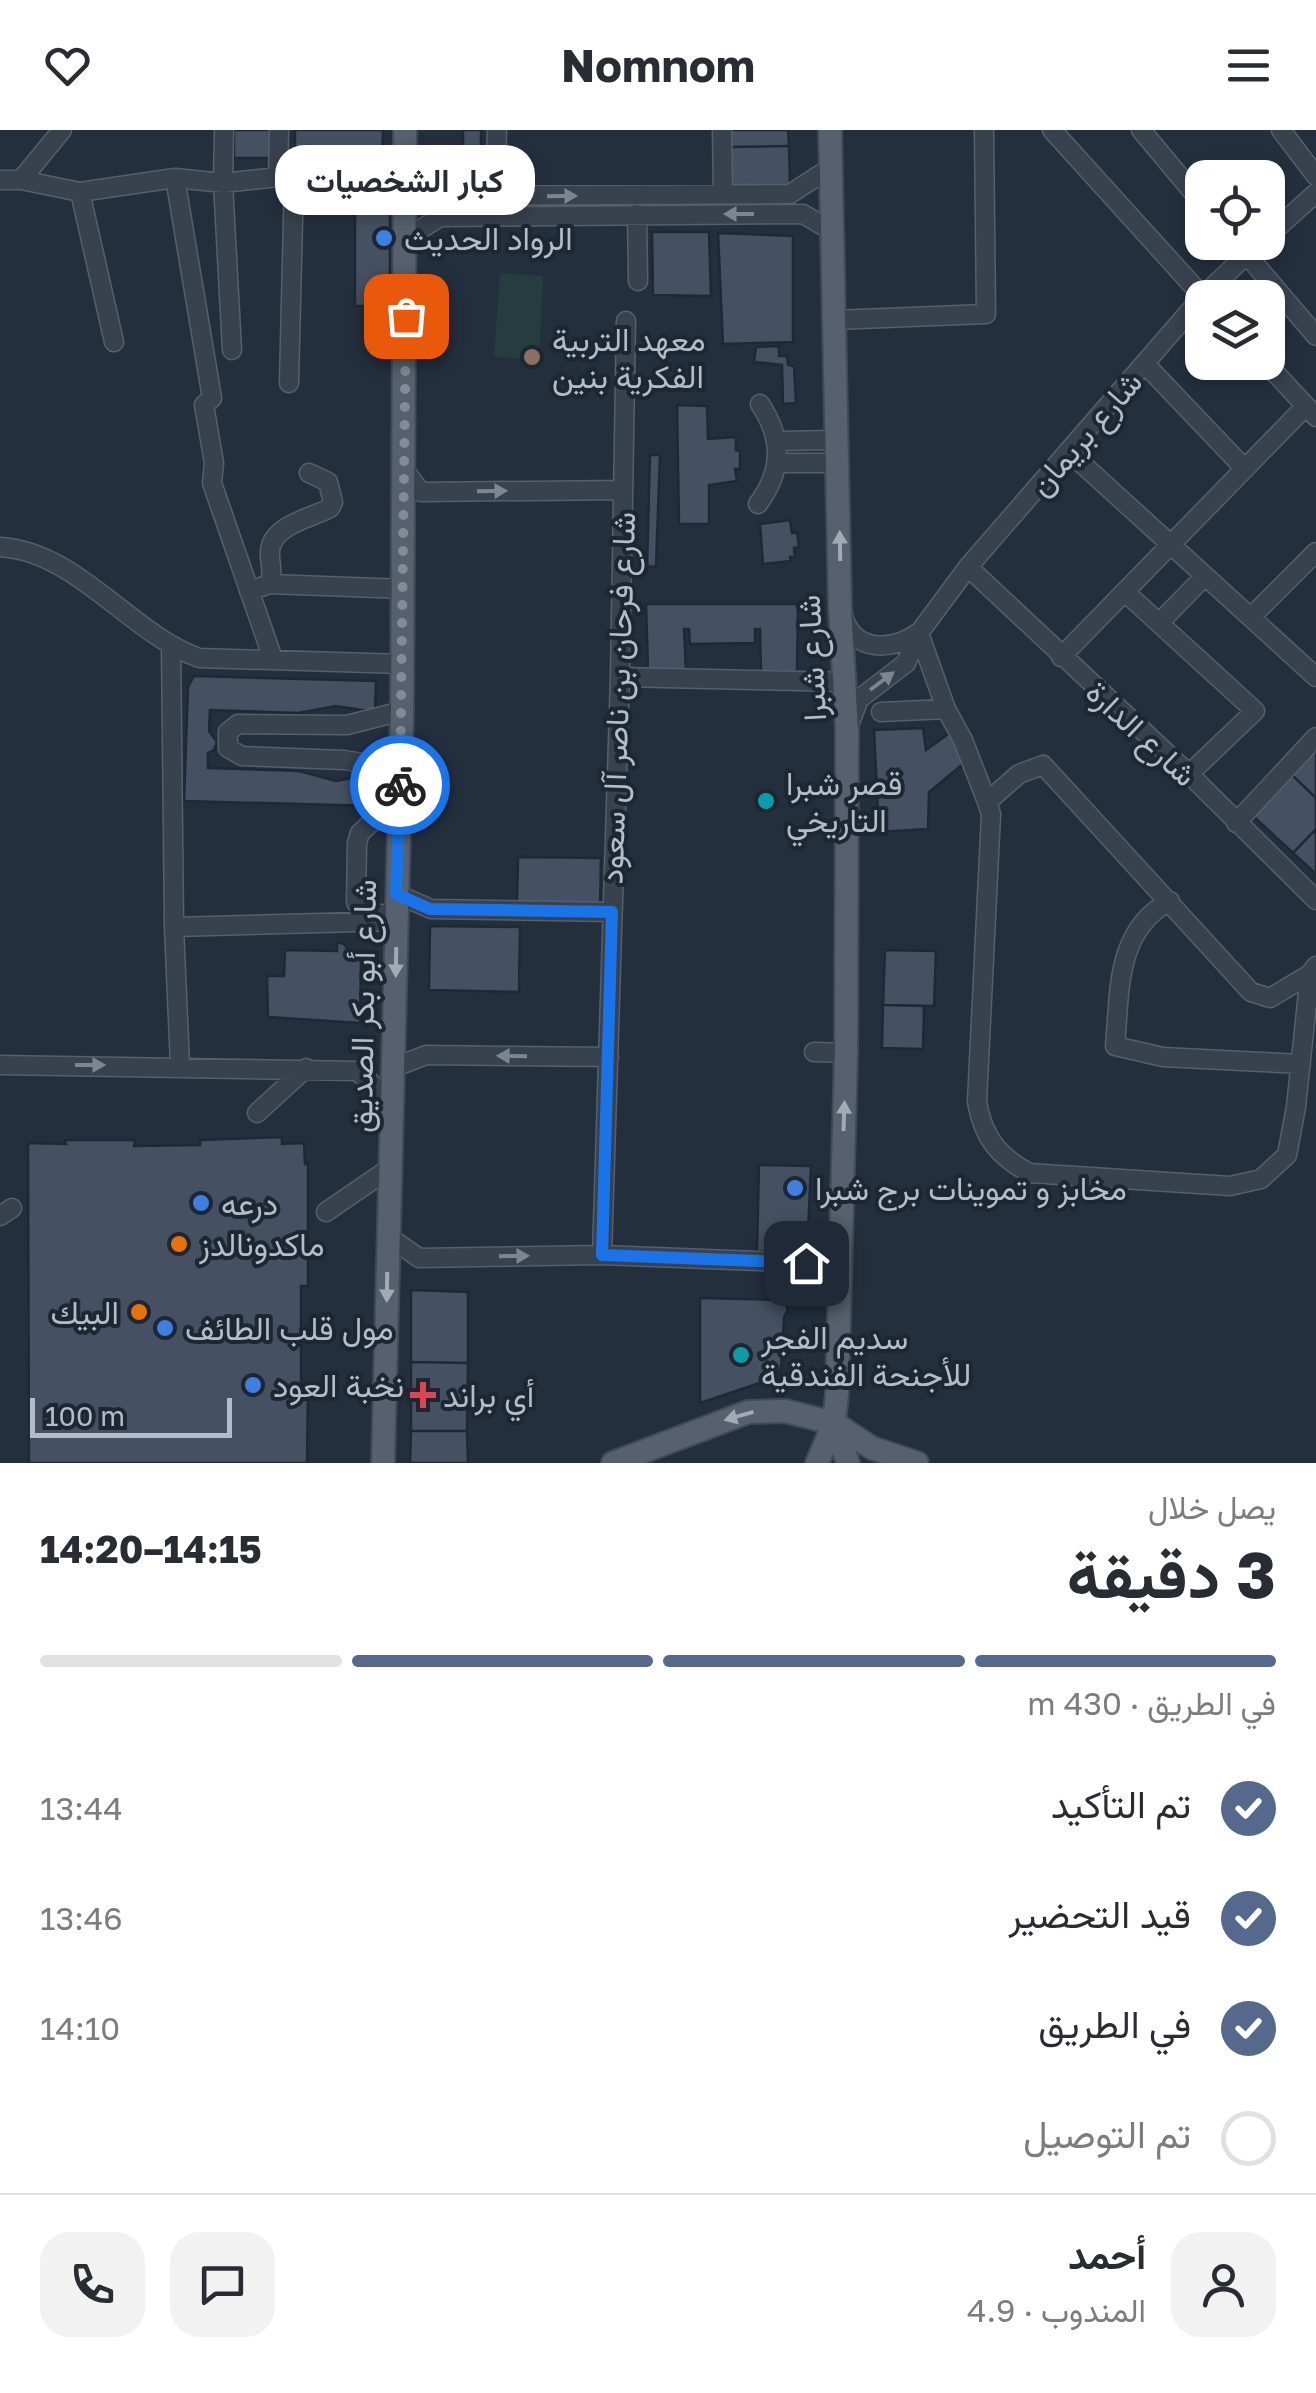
<!DOCTYPE html>
<html lang="ar">
<head>
<meta charset="utf-8">
<style>
  :root { --surface:#fff; --page:#f2f2f3; --text:#2b2b33; --muted:#7c7c81; --line:#e1e1e2; --accent:#56698c }
  body { margin:0; font-family:"Golos Text",Vazirmatn,sans-serif; background:var(--page); color:var(--text); direction:rtl; height:100vh; display:flex; flex-direction:column; font-size:38px; white-space:nowrap }
  * { box-sizing:border-box; margin:0 }
  p { font-size:32px; color:var(--muted) }
  .icon { flex:none; width:55px; height:55px; fill:none; stroke:currentColor; stroke-width:2; stroke-linecap:round; stroke-linejoin:round }
  .map { position:relative; height:1333px; overflow:hidden; direction:ltr }
  .side { display:flex; flex-direction:column; background:var(--surface); flex:1 }
  .side>* { flex:none }
  .tools { position:absolute; left:1185px; top:30px; display:grid; gap:20px }
  .tools a { display:grid; place-items:center; width:100px; height:100px; border-radius:20px; background:var(--surface); box-shadow:0 5px 15px #0003; font-size:50px }
  .scale { position:absolute; left:30px; bottom:25px; width:202px; box-sizing:border-box; padding-left:10px; border:5px solid #b4bcc9; border-top:0; font-size:28px; line-height:35px; white-space:nowrap; color:#b4bcc9; -webkit-text-stroke:8px #1d2633; paint-order:stroke }
  .pin { position:absolute; display:grid; place-items:center; width:85px; height:85px; color:#fff; margin:-42px; border-radius:20px; box-shadow:0 5px 15px #0006 }
  .courier { position:absolute; display:grid; place-items:center; width:100px; height:100px; margin:-50px; border:8px solid #1a73e8; border-radius:50%; background:#fff; color:#222; box-shadow:0 2px 12px #0007 }
  .bubble { position:absolute; height:70px; border-radius:30px; background:var(--surface); box-shadow:0 5px 15px #0003; font-size:32px; font-weight:700; line-height:70px; text-align:center; direction:rtl }
  .overview em { font-style:normal; font-weight:700 }
  .overview div { display:flex; flex-direction:column-reverse }
  .overview { display:flex; align-items:center; justify-content:space-between; height:170px; padding:0 40px }
  h1 { font-size:65px; font-weight:700; line-height:75px }
  .bar { display:grid; grid-template-columns:repeat(4,1fr); gap:15px 10px; align-content:center; height:120px; padding:0 40px }
  .bar i { height:12px; border-radius:8px; background:var(--line) }
  .bar .selected { background:var(--accent) }
  .bar p { grid-column:span 4 }
  .line { display:flex; align-items:center; gap:25px; padding:0 40px; border-top:2px solid var(--line) }
  .line div { flex:1 }
  .round { display:grid; place-items:center; flex:none; width:105px; height:105px; border-radius:30px; background:var(--page) }
  ol { padding:0 40px; list-style:none }
  li { display:flex; align-items:center; gap:30px; height:110px }
  li p { margin-inline-start:auto }
  li .icon { padding:10px; border-radius:50%; background:var(--accent); color:#fff; stroke-width:4 }
  li:last-child { color:var(--muted) }
  li i { width:55px; height:55px; border:5px solid var(--line); border-radius:50% }
  header { display:flex; justify-content:space-between; align-items:center; height:130px; padding:0 40px; background:var(--surface); font-size:45px; font-weight:700 }
  .map>svg:first-child { display:block }
</style>
</head>
<body>
<header><svg class="icon" aria-label="menu" viewBox="0 0 24 24"><path d="M4 6h16M4 12h16M4 18h16"/></svg>Nomnom<svg class="icon" aria-label="heart" viewBox="0 0 24 24"><path d="M12 20l-8-8c-3-5 5-10 8-4 3-6 11-1 8 4z"/></svg></header>
<div class="map">
<svg width="1316" height="1333" viewBox="0 0 1316 1333">
  <rect width="100%" height="100%" fill="#242f3e"/>
  <path fill="#263c3f" d="M500,143L543,146L539,230L494,227Z"/>
  <path fill="#455162" stroke="#1f2835" stroke-width="2.5" d="M234,0H275L274,28H234Z
    M295,0H383L382,37L295,35Z
    M463,0H481V51H434V24L463,25Z
    M727,0H788L789,16L728,17Z
    M789,16L790,53L784,59L737,58L728,50V17Z
    M355,57H390V176H355Z
    M652,102H709L711,166L653,165Z
    M718,103L793,106V212L723,214Z
    M779,216V226H787L788,235L794,236L796,273L783,274L782,235L754,232L756,217Z
    M677,275L707,276L708,309L736,307V320L740,321V339H735L737,351L709,355V394H679Z
    M650,325H660L656,437L647,436Z
    M790,390L792,403L797,402L799,417L794,418L795,427H790L791,431L763,434L760,394Z
    M646,474H798L797,542H761L760,499H755V513L690,514L689,499H684L686,541L648,540Z
    M194,546L376,551L375,582L336,576L298,583L210,580L209,601L217,612L214,620L208,623V638L299,641L336,651L376,644L375,676L184,671L188,557Z
    M923,598L926,620L951,602L969,629L929,662L928,699L879,702L874,600Z
    M1316,615V668L1290,643Z
    M1290,643L1316,668V699L1293,723L1251,684Z
    M1316,699V744L1293,723Z
    M518,727L601,728L600,777L517,776Z
    M430,796L520,797L519,862L429,860Z
    M337,812L344,814L355,830H361L360,893L268,887L267,846H284L285,820L337,821Z
    M885,820L936,821L934,876L883,875Z
    M883,875L924,876L923,919L882,918Z
    M282,1007V1014L304,1013L305,1034L308,1033V1156H301V1256H308L307,1333H29L28,1013L66,1014L65,1010H135L134,1016L200,1015V1010Z
    M759,1035L811,1036L807,1122L757,1121Z
    M411,1160L468,1162V1233L411,1232Z
    M700,1168L783,1170L788,1179L784,1188L781,1238L772,1249L700,1273Z
    M411,1232L468,1233L467,1301H411Z
    M411,1301H467L468,1333H410Z"/>
  <g fill="none" stroke-linecap="round" stroke-linejoin="round">
    <defs>
      <path id="minor" d="M224,0L223,53L232,220
        M722,0L723,62
        M1052,0L1204,168
        M1141,0L1202,73
        M1281,0L1316,46
        M404,40L435,66L790,64L830,38
        M278,47L279,0
        M175,48L212,268L204,275L214,333L212,353L273,529
        M0,50H21L80,62L175,48L223,53L278,47L389,50L401,25
        M21,50L62,0
        M80,62L114,212
        M495,67L497,0
        M637,84L638,151
        M1268,106L1316,63
        M407,108L440,87L803,84L832,101
        M1236,112L1316,206
        M834,190L986,184L984,0
        M1265,232L1316,287
        M1145,234L1245,339
        M289,253L294,48
        M778,311L837,310
        M1068,321L1316,547
        M776,333H837
        M405,341L421,362L623,360
        M758,374C783,340 783,309 760,274
        M0,417C78,422 128,502 199,528L403,534
        M968,437L1189,644L1316,770
        M270,454L404,459
        M249,461L270,454C274,442 269,433 270,421C272,395 311,388 330,378L333,372L328,352L309,343
        M1125,462L1255,581L1189,644
        M843,486C854,523 892,521 918,503
        M1251,487L1316,422
        M1159,493L1205,446
        M919,503L946,579L963,610L987,672
        M171,515L174,797L180,935
        M1061,527L1306,276
        M620,547L846,552
        M881,582L946,579
        M849,595L859,569L906,533L919,503L968,437L1203,166L1260,112
        M400,639L344,630L242,626L228,618V602L238,594L347,595L402,581
        M1236,693L1316,607
        M397,764L431,779L612,782
        M1170,771C1115,800 1120,863 1115,916L1163,927L1301,934
        M382,784L365,783L356,772L357,713L360,703L399,667
        M174,797L397,791
        M1310,844L1296,977L1287,1025L1261,1049L1230,1056L1029,1043C998,1026 983,1007 977,972L991,684L987,672L1019,644L1043,635L1251,862L1270,868L1310,844L1316,836
        M814,922L846,923
        M0,935L357,941L392,971
        M393,938L426,925L609,927
        M257,983L306,938
        M326,1082L390,1038
        M0,1086L12,1078
        M388,1106L419,1128L602,1125L839,1134
        M602,1125L620,547L626,191"/>
      <path id="major" d="M834,1293L848,1333
        M383,1333L402,581L405,0
        M613,1333L748,1282L785,1281L834,1293L872,1318L917,1333
        M817,1333L834,1293L837,1263L846,923L847,601L840,476L830,0"/>
    </defs>
    <use href="#minor" stroke="#565f6c" stroke-width="21"/>
    <use href="#major" stroke="#414a57" stroke-width="26"/>
    <use href="#minor" stroke="#38414e" stroke-width="18"/>
    <use href="#major" stroke="#56606e" stroke-width="22"/>
  </g>
  <defs><path id="oneway-solid" d="M-6-.8H1V-3.2L6.5 0L1 3.2V.8H-6Z" transform="scale(2.5)"/></defs>
  <g fill="#7c8592">
    <use href="#oneway-solid" transform="translate(562 66) rotate(-1)"/>
    <use href="#oneway-solid" transform="translate(739 84) rotate(180)"/>
    <use href="#oneway-solid" transform="translate(492 361) rotate(-1)"/>
    <use href="#oneway-solid" transform="translate(882 551) rotate(-37)"/>
    <use href="#oneway-solid" transform="translate(512 926) rotate(-179)"/>
    <use href="#oneway-solid" transform="translate(90 935)"/>
    <use href="#oneway-solid" transform="translate(514 1126) rotate(-1)"/>
  </g>
  <g fill="#a1aab7">
    <use href="#oneway-solid" transform="translate(840 416) rotate(-91)"/>
    <use href="#oneway-solid" transform="translate(396 832) rotate(91)"/>
    <use href="#oneway-solid" transform="translate(844 986) rotate(-88)"/>
    <use href="#oneway-solid" transform="translate(387 1157) rotate(91)"/>
    <use href="#oneway-solid" transform="translate(739 1286) rotate(164)"/>
  </g>
  <g fill="none" stroke-linecap="round" stroke-linejoin="round">
    <path stroke="#828b98" stroke-width="10" stroke-dasharray="0 18" d="M400,655L406,186"/>
    <path stroke="#1a73e8" stroke-width="12" d="M400,655L396,764L430,779L612,782L602,1125L806,1133"/>
  </g>
  <g fill="#3f7fe0" stroke="#1d2633" stroke-width="4">
    <circle cx="384" cy="108" r="10"/>
    <circle cx="795" cy="1058" r="10"/>
    <circle cx="201" cy="1073" r="10"/>
    <circle cx="165" cy="1198" r="10"/>
    <circle cx="253" cy="1255" r="10"/>
  </g>
  <circle fill="#8d6e63" stroke="#1d2633" stroke-width="4" cx="532" cy="227" r="10"/>
  <g fill="#0f9aa8" stroke="#1d2633" stroke-width="4">
    <circle cx="766" cy="671" r="10"/>
    <circle cx="741" cy="1225" r="10"/>
  </g>
  <g fill="#e8710a" stroke="#1d2633" stroke-width="4">
    <circle cx="179" cy="1114" r="10"/>
    <circle cx="139" cy="1182" r="10"/>
  </g>
  <path fill="#e0444e" stroke="#1d2633" stroke-width="4" d="M418 1250h10v10h10v10h-10v10h-10v-10h-10v-10h10z"/>
  <g text-anchor="middle" dominant-baseline="central" stroke-width="8" stroke-linejoin="round" paint-order="stroke">
    <g font-size="32" fill="#b4bcc9" stroke="#1d2633" text-anchor="start">
      <text x="404" y="108">الرواد الحديث</text>
      <text x="552" y="209">معهد التربية<tspan x="552" dy="37">الفكرية بنين</tspan></text>
      <text x="786" y="653">قصر شبرا<tspan x="786" dy="37">التاريخي</tspan></text>
      <text x="815" y="1058">مخابز و تموينات برج شبرا</text>
      <text x="221" y="1073">درعه</text>
      <text x="199" y="1114">ماكدونالدز</text>
      <text x="119" y="1182" text-anchor="end">البيك</text>
      <text x="185" y="1198">مول قلب الطائف</text>
      <text x="761" y="1207">سديم الفجر<tspan x="761" dy="37">للأجنحة الفندقية</tspan></text>
      <text x="273" y="1255">نخبة العود</text>
      <text x="443" y="1265">أي براند</text>
    </g>
    <g font-size="32" fill="#b4bcc9" stroke="#1d2633">
      <text transform="translate(1085 303) rotate(-49)">شارع بريمان</text>
      <text transform="translate(811 528) rotate(-93)">شارع شبرا</text>
      <text transform="translate(617 568) rotate(-88)">شارع فرحان بن ناصر آل سعود</text>
      <text transform="translate(1142 603) rotate(43)">شارع الدارة</text>
      <text transform="translate(362 876) rotate(-89)">شارع أبو بكر الصديق</text>
    </g>
  </g>
</svg>
<div class="tools">
<a><svg class="icon" aria-label="locate" viewBox="0 0 24 24"><circle cx="12" cy="12" r="6"/><path d="M12 2v4M12 18v4M2 12h4M18 12h4"/></svg></a>
<a><svg class="icon" aria-label="layers" viewBox="0 0 24 24"><path d="M12 4l9 5-9 5-9-5zM3 14l9 5 9-5"/></svg></a>
</div>
<div class="scale">100 m</div>
<div class="pin" style="left:406px;top:186px;background:#ea580c"><svg class="icon" aria-label="bag" viewBox="0 0 24 24"><path d="M5 8h14l-1 12H6zM9 8a3 3 0 0 1 6 0"/></svg></div>
<div class="pin" style="left:806px;top:1133px;background:#1f2937"><svg class="icon" aria-label="home" viewBox="0 0 24 24"><path d="M3 11l9-7 9 7M6 9v11h12V9"/></svg></div>
<div class="courier" style="left:400px;top:655px"><svg class="icon" aria-label="bike" viewBox="0 0 24 24"><circle cx="6" cy="16" r="4"/><circle cx="18" cy="16" r="4"/><path d="M6 16l4-8h5l3 8M10 8l3 8H6M13 5h3"/></svg></div>
<div class="bubble" style="left:275px;top:15px;width:260px">كبار الشخصيات</div>
</div>
<section class="side">
<div class="overview"><div><h1>3 دقيقة</h1><p>يصل خلال</p></div><em>14:15–14:20</em></div>
<div class="bar"><i class="selected"></i><i class="selected"></i><i class="selected"></i><i></i><p>في الطريق · 430 m</p></div>
<ol>
<li><svg class="icon" aria-label="check" viewBox="0 0 24 24"><path d="M5 12l5 5 9-10"/></svg>تم التأكيد<p>13:44</p></li>
<li><svg class="icon" aria-label="check" viewBox="0 0 24 24"><path d="M5 12l5 5 9-10"/></svg>قيد التحضير<p>13:46</p></li>
<li><svg class="icon" aria-label="check" viewBox="0 0 24 24"><path d="M5 12l5 5 9-10"/></svg>في الطريق<p>14:10</p></li>
<li><i></i>تم التوصيل</li>
</ol>
<div class="line" style="height:180px"><a class="round"><svg class="icon" aria-label="person" viewBox="0 0 24 24"><circle cx="12" cy="8" r="4"/><path d="M4 21q1-7 8-7t8 7"/></svg></a><div><b>أحمد</b><p>المندوب · 4.9</p></div><a class="round"><svg class="icon" aria-label="chat" viewBox="0 0 24 24"><path d="M4 5h16v11H9l-5 4z"/></svg></a><a class="round"><svg class="icon" aria-label="phone" viewBox="0 0 24 24"><path d="M5 4h4l2 5-3 2q2 4 5 5l2-3 5 2v4C11 20 4 13 5 4z"/></svg></a></div>
</section>
</body>
</html>
